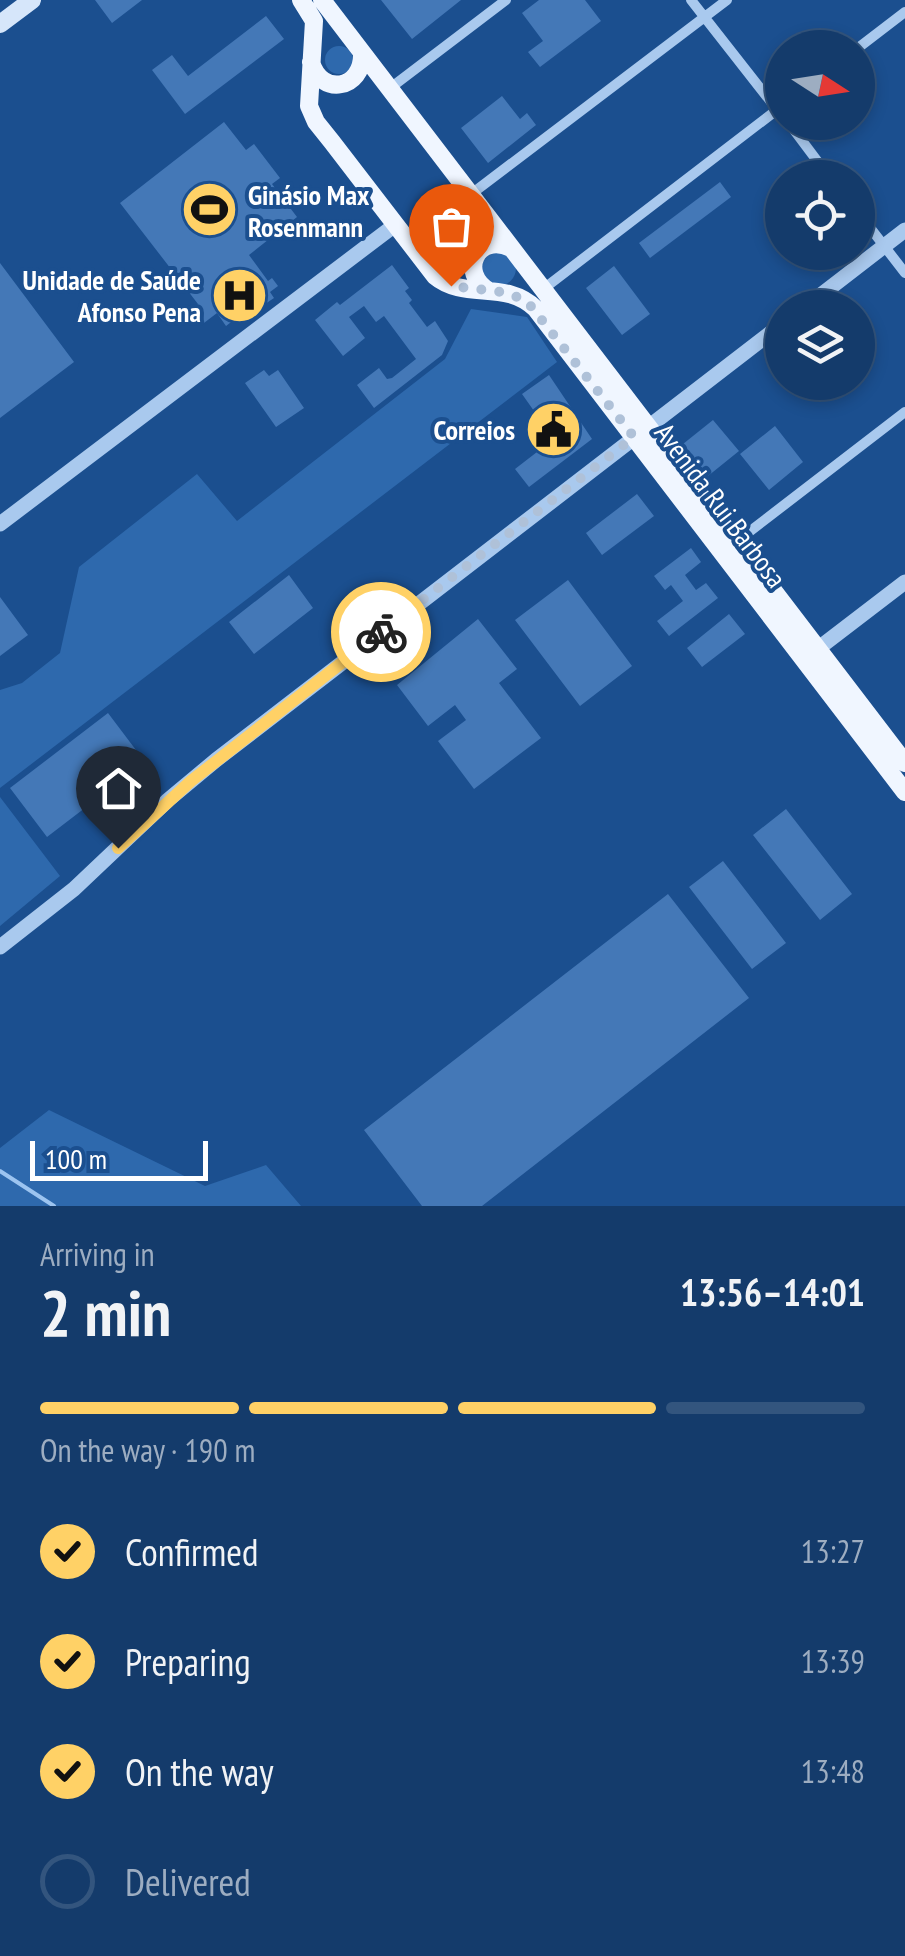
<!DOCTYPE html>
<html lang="en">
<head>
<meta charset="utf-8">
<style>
  :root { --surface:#143b6b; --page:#214673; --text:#f1f3f6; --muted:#9dadc1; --line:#33557e; --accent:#ffd166 }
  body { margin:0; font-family:"PT Sans Narrow",sans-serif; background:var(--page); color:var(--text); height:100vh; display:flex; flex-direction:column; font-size:38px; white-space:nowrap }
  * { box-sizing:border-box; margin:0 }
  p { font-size:32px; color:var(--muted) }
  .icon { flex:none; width:55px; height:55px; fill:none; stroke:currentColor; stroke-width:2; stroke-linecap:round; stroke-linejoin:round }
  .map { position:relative; height:1206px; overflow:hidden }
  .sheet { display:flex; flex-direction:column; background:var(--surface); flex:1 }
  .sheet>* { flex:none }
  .needle { width:65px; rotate:102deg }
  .controls { position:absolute; left:765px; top:30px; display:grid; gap:20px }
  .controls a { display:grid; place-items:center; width:110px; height:110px; border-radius:50%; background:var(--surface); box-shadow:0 5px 15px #0003,0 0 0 2px var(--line); font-size:50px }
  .scale { position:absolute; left:30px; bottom:25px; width:178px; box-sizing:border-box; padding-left:10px; border:5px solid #fff; border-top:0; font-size:28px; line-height:35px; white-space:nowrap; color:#fff; -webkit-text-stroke:8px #1b4f8f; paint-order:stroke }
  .pin { position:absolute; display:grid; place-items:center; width:85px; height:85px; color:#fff; margin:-102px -42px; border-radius:50% 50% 50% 0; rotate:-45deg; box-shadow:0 0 10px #0007 }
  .pin .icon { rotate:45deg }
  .courier { position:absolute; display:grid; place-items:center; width:100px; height:100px; margin:-50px; border:8px solid #ffd166; border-radius:50%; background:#fff; color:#222; box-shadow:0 2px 12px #0007 }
  .head em { font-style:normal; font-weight:600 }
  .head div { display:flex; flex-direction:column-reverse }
  .head { display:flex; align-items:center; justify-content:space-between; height:170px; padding:0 40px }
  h1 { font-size:65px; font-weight:600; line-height:75px }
  .bar { display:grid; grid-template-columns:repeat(4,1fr); gap:15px 10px; align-content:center; height:120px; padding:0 40px }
  .bar i { height:12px; border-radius:8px; background:var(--line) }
  .bar .active { background:var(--accent) }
  .bar p { grid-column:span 4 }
  ol { padding:0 40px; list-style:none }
  li { display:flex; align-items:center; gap:30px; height:110px }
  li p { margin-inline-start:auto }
  li .icon { padding:10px; border-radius:50%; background:var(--accent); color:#111; stroke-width:4 }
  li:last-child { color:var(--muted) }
  li i { width:55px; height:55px; border:5px solid var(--line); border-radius:50% }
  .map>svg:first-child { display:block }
</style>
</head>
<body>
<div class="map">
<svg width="905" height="1206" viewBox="0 0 905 1206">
  <rect width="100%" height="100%" fill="#1b4f8f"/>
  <path fill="#2e69ad" d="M325 60a14 14 0 1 1 28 0a14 14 0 1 1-28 0Z
    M480 268a18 18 0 1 1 36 0a18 18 0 1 1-36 0Z
    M471,309L527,317L557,362L0,788V690L22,683L60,653L79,567L197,474L237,521L445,359Z
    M0,797L60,876L0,926Z
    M49,1110L205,1186L266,1165L301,1206H0V1148Z"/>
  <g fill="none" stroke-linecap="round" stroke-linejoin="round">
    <path stroke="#9cc4f0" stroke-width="4" d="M0,1171L54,1206"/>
  </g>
  <path fill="#4478b7" d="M95,0H142L112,23Z
    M381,0H461L412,39Z
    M539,0H585L601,21L540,67L528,52L543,41L522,13Z
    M266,16L284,39L185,114L152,70L172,55L188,76Z
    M502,96L520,119L527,113L536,125L488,163L461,128Z
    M224,122L246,150L254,144L280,178L272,184L297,217L249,255L268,281L272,278L278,286L270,292L274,298L265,304L261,299L226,326L217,313L200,326L188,311L198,304L120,203Z
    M720,182L731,197L650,258L639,243Z
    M0,263L74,362L0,418Z
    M392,265L409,288L405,291L412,300L409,303L427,327L435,321L448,341L442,355L374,408L357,385L379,368L387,379L392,378L416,359L384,316L376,322L364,306L349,317L365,338L343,356L315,320L337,302L340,305Z
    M614,266L650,314L622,335L586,288Z
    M264,370L269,376L278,370L304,408L276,427L245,383Z
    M549,375L592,439L529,487L515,469L537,452L529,441L546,428L522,394Z
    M713,420L739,451L708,476L683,444Z
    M775,426L803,462L769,490L740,454Z
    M637,494L654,516L602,555L586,533Z
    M691,548L701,562L685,575L696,590L706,583L718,598L669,636L657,621L683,601L671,585L665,590L654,576Z
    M289,575L313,608L254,654L229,622Z
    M568,580L632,666L580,706L515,620Z
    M0,597L28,635L0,656Z
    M729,614L745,634L702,667L687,648Z
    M478,619L517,669L499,683L541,738L474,789L438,741L466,720L455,705L428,726L397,685Z
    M108,713L145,762L47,837L10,788Z
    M786,809L852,894L820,920L753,835Z
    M723,861L786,943L752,969L689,887Z
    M668,894L749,998L482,1206H422L364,1130Z"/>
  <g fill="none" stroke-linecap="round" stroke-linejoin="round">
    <path stroke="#a9c9ee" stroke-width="10" d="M691,0L782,116
      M858,48L905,12
      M389,89L506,0
      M788,122L830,178
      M470,195L727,0
      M858,212L905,273
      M542,290L782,106
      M736,542L905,412"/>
    <path stroke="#a9c9ee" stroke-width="15" d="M804,308L905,230
      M0,524L395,225
      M811,654L905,582
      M0,947L74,889L168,800L216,760L782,324"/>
    <path stroke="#d6e6fa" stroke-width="18" d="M0,24L32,0"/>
    <path stroke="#f0f6ff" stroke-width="18" d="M301,0L314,21L309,106L316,122L332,142L435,276C465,301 506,279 536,309L905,792
      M322,0L905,763
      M311,62C321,97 363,89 362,54
      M489,291C458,273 477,232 511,248"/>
  </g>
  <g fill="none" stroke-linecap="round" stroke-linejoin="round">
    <path stroke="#afc1d8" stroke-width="10" stroke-dasharray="0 18" d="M381,632L634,437L526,300L502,292L451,286"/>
    <path stroke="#ffd166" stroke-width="12" d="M118,848L191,781L381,632"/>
  </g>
  <defs>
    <symbol id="stadium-disc" viewBox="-11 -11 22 22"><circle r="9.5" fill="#ffd166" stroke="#1b4f8f"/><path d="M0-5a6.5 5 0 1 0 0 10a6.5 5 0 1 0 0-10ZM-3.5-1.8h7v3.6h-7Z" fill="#111"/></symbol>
    <symbol id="hospital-disc" viewBox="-11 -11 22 22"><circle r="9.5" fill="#ffd166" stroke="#1b4f8f"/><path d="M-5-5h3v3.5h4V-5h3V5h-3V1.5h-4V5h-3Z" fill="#111"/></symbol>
    <symbol id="civic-disc" viewBox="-11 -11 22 22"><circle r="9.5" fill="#ffd166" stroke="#1b4f8f"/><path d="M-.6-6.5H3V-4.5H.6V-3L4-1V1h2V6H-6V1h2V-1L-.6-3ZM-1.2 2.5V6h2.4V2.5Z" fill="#111"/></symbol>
  </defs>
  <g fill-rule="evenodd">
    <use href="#stadium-disc" x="178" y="178" width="63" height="63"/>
    <use href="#hospital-disc" x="208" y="264" width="63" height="63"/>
    <use href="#civic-disc" x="522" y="398" width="63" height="63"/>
  </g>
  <g text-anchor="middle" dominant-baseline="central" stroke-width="8" stroke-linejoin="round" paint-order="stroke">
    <g font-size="28" font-weight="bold" fill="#fff" stroke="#1b4f8f" text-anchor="end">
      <text x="248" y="194" text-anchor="start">Ginásio Max<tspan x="248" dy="32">Rosenmann</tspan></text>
      <text x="201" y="279">Unidade de Saúde<tspan x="201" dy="32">Afonso Pena</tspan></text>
      <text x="515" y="429">Correios</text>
    </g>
    <g font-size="28" fill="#fff" stroke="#1b4f8f">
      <text transform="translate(721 505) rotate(53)">Avenida Rui Barbosa</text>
    </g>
  </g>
</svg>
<div class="controls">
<a><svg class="needle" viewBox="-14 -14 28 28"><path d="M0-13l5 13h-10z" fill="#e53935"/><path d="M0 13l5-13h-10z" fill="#9dadc1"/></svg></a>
<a><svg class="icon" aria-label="locate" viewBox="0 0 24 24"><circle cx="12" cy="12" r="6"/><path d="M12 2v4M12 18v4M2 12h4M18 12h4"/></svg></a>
<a><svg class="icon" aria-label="layers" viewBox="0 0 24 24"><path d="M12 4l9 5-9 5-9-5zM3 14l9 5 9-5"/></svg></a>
</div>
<div class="scale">100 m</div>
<div class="pin" style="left:451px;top:286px;background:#ea580c"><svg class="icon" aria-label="bag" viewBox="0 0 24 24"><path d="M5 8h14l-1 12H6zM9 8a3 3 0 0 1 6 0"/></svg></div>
<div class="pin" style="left:118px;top:848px;background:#1f2937"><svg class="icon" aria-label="home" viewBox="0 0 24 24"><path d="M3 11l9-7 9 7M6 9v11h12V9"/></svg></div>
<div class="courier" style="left:381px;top:632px"><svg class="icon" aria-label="bike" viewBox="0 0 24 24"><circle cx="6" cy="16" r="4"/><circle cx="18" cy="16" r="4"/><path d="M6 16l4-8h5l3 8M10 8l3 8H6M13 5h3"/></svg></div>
</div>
<section class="sheet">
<div class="head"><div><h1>2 min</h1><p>Arriving in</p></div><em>13:56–14:01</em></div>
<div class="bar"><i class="active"></i><i class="active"></i><i class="active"></i><i></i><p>On the way · 190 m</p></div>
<ol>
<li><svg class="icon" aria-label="check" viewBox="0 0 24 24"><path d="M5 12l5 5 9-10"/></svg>Confirmed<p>13:27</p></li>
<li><svg class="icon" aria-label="check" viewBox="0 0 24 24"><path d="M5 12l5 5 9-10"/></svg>Preparing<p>13:39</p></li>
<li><svg class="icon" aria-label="check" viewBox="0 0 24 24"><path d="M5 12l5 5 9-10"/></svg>On the way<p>13:48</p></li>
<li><i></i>Delivered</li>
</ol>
</section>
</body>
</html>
